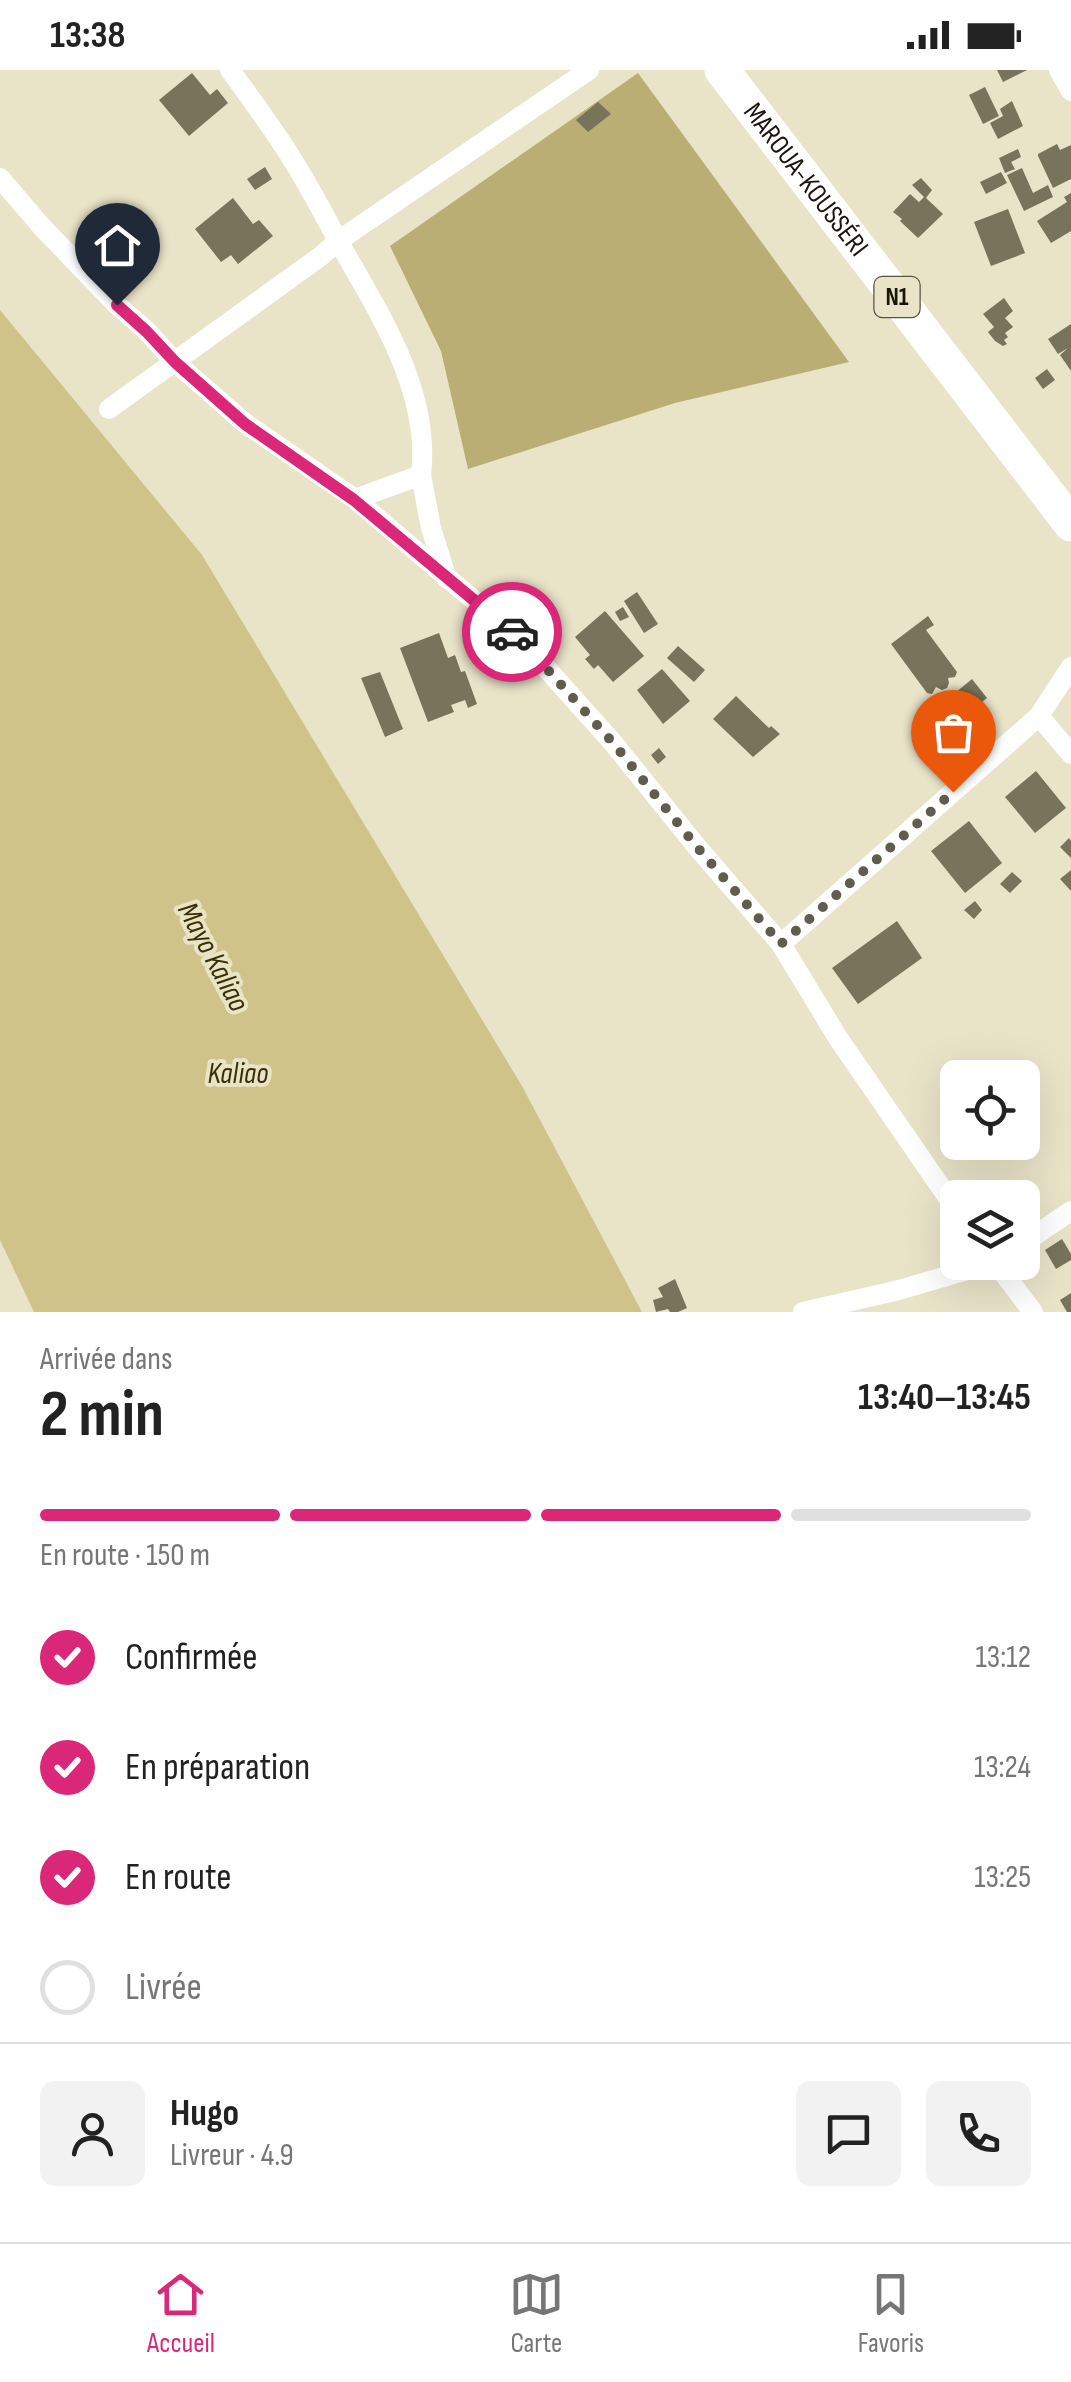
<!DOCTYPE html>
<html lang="fr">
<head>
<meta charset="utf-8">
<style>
  :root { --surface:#fff; --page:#f2f2f2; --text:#222; --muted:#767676; --line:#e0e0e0; --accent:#db2777 }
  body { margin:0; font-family:"Sofia Sans Condensed",sans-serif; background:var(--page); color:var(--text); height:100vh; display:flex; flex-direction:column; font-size:38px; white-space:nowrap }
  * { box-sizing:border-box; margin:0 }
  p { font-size:32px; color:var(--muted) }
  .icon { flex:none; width:55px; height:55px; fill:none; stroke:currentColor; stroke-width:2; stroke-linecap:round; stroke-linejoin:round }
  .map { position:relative; height:1242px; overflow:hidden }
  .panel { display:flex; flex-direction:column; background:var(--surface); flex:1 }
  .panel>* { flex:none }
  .controls { position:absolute; left:940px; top:990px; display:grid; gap:20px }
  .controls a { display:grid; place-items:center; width:100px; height:100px; border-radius:15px; background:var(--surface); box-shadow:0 10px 40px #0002; font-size:50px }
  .pin { position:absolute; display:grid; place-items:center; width:85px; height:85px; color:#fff; margin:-102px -42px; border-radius:50% 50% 50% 0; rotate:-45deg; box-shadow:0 0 10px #0007 }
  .pin .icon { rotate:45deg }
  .courier { position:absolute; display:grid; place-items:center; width:100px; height:100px; margin:-50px; border:8px solid #db2777; border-radius:50%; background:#fff; color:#222; box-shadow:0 2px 12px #0007 }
  .overview em { font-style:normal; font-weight:700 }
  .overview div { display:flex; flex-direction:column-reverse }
  .overview { display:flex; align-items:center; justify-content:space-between; height:170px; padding:0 40px }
  h1 { font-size:65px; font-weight:700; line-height:75px }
  .bar { display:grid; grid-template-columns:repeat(4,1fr); gap:15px 10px; align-content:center; height:120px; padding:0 40px }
  .bar i { height:12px; border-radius:8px; background:var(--line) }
  .bar .selected { background:var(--accent) }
  .bar p { grid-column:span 4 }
  .line { display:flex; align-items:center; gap:25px; padding:0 40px; border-top:2px solid var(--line) }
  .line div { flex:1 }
  .round { display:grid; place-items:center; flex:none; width:105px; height:105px; border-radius:15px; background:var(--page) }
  ol { padding:0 40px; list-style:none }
  li { display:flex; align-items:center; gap:30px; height:110px }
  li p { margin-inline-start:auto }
  li .icon { padding:10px; border-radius:50%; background:var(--accent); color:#fff; stroke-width:4 }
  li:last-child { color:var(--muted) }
  li i { width:55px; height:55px; border:5px solid var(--line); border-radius:50% }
  .status { display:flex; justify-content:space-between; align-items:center; height:70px; padding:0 50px; background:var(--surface); direction:ltr }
  .status svg { height:28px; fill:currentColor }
  .tabs { display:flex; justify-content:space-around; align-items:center; height:140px; border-top:2px solid var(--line); background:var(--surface); font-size:28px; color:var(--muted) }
  .tabs a { display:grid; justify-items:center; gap:5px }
  .tabs .selected { color:var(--accent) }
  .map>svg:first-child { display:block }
</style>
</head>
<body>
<div class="status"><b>13:38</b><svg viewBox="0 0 49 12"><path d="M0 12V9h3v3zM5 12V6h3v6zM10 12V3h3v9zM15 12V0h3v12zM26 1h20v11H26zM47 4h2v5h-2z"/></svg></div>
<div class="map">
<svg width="1071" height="1242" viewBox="0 0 1071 1242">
  <rect width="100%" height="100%" fill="#e9e3c8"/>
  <path fill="#baae74" d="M638,3L849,292L675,333L468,399L441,281L390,176Z"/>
  <path fill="#d0c389" d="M0,240L202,485L522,1016L642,1242H34L0,1170Z"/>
  <path fill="#78735b" d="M997,0H1027L1003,12Z
    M192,3L210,25L217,19L228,33L189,66L159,30Z
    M985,17L999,46L983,54L969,25Z
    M1012,31L1023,56L998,69L990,53L1003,46L1000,39Z
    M598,32L611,44L588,62L576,50Z
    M1057,74L1060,80L1071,75V109L1053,118L1038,86V84Z
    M1018,79L1021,87L1011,92L1015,99L1005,103L999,88Z
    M265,97L272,109L255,120L247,109Z
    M1022,98L1033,123L1048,115L1053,127L1024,141L1007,105Z
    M1001,102L1007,113L986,124L980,112Z
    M921,108L932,120L926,128L943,144L918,168L900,151L902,149L893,142L910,124L919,132L924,127L912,115Z
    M1071,123V161L1051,173L1037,151L1067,132L1064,127Z
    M233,128L253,154L259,150L273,166L238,194L231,185L221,192L195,159Z
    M1008,139L1025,183L991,196L974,152Z
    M1004,228L1013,241L1005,248L1013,257L1005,263L1008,267L1004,270L1007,274L1003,276L995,271L988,262L994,257L983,244Z
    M1071,254V301L1060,285L1068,278L1058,284L1048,269Z
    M1047,299L1055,310L1043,319L1035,308Z
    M637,522L658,554L644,563L624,531Z
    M623,537L629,547L620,551L615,542Z
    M605,541L644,586L613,612L598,595L594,599L585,589L590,585L575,567Z
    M928,546L934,555L926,560L957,602L955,607L948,608L949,613L947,618L942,620L936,617L932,624L927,623L891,574Z
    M439,563L448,588L455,585L461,602L465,601L477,634L468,638L465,630L451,635L454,642L428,652L400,578Z
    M678,576L705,600L694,612L667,588Z
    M662,599L690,631L663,654L637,620Z
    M380,602L403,659L385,667L361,608Z
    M972,609L987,628L953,655L938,637Z
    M736,626L769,658L771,656L780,664L753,687L713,649Z
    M659,678L666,687L658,694L651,685Z
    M1036,701L1066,738L1035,763L1005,727Z
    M969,751L1002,793L965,823L931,781Z
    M1069,768L1071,771V788L1060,777Z
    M1071,800V821L1060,809Z
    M1012,802L1022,811L1010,823L1000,814Z
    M975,831L982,840L974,849L964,840Z
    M897,851L922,888L858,934L832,898Z
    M1062,1169L1071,1184V1190L1056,1199L1045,1180Z
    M675,1209L687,1238L678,1242H670L668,1239L656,1242L653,1230L663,1227L658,1218Z
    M1071,1223V1242H1067L1060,1230Z"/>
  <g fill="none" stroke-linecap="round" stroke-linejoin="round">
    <path stroke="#fff" stroke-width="20" d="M230,0C251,29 273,58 292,89C310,117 325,147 341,176C380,244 431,323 421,405L355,429
      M1059,0L1071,21
      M0,108L42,157L117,235L147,261L175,292L245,353L355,429L523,572L614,674L697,777L781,874L838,968L958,1142
      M109,339L321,186L338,171L589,0
      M421,405L431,458L447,509
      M1039,646L1071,684
      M781,874L1039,646L1071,597
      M1022,1174L1071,1141
      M995,1192L1033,1242
      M803,1242L899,1220L995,1192"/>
    <path stroke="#fff" stroke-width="35" id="s1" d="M722,0L1071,454"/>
  </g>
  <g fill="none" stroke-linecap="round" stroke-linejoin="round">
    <path stroke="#605d4e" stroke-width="10" stroke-dasharray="0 18" d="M512,562L523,572L614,674L697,777L781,874L953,722"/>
    <path stroke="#db2777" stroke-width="12" d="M117,235L147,262L175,292L245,354L354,430L512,562"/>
  </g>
  <g text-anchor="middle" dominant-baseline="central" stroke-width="8" stroke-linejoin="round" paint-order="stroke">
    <rect fill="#e9e3c8" stroke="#565344" stroke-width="2.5" x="874.5" y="207" width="45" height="40" rx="8"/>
    <g font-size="25" font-weight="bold" fill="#17150c">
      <text x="897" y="227">N1</text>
    </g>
    <g font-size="28" fill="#17150c" stroke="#e9e3c8">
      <text stroke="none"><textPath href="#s1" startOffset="138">MAROUA-KOUSSÉRI</textPath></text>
    </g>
    <g font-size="30" font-style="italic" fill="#3a3000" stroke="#e9e3c8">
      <text transform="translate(213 887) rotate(62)">Mayo Kaliao</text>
      <text x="238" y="1004">Kaliao</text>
    </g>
  </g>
</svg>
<div class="controls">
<a><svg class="icon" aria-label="locate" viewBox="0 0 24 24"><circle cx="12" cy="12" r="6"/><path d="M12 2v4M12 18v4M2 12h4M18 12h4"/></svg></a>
<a><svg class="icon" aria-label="layers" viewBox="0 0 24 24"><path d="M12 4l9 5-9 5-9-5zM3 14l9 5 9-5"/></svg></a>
</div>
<div class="pin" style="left:953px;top:722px;background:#ea580c"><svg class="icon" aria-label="bag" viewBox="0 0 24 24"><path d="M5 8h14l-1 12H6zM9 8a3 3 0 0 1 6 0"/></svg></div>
<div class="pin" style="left:117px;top:235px;background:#1f2937"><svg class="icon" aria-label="home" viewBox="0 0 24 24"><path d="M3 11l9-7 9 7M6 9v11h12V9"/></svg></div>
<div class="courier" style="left:512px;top:562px"><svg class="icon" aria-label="car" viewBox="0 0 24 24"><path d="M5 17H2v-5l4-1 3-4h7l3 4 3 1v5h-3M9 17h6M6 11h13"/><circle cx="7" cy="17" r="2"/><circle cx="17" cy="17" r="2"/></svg></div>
</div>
<section class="panel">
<div class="overview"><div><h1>2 min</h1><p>Arrivée dans</p></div><em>13:40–13:45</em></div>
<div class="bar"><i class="selected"></i><i class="selected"></i><i class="selected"></i><i></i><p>En route · 150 m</p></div>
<ol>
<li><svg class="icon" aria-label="check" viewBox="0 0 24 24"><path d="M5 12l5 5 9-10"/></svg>Confirmée<p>13:12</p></li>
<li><svg class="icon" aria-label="check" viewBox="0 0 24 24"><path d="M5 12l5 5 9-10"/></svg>En préparation<p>13:24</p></li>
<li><svg class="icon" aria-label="check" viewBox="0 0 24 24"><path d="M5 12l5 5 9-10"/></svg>En route<p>13:25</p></li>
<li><i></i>Livrée</li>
</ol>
<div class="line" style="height:180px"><a class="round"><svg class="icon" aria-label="person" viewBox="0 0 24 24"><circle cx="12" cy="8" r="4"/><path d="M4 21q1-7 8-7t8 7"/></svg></a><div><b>Hugo</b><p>Livreur · 4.9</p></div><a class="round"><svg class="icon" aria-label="chat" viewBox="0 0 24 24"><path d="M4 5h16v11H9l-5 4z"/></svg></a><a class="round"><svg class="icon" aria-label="phone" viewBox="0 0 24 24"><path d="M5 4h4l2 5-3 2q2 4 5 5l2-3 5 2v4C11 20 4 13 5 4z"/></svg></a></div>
</section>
<nav class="tabs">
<a class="selected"><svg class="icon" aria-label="home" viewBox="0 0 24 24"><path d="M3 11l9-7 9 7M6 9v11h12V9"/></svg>Accueil</a>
<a><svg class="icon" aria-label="map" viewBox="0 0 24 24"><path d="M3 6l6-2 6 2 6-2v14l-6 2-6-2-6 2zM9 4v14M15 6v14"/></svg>Carte</a>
<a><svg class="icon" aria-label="saved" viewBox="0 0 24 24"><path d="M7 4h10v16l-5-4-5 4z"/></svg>Favoris</a>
</nav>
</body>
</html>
